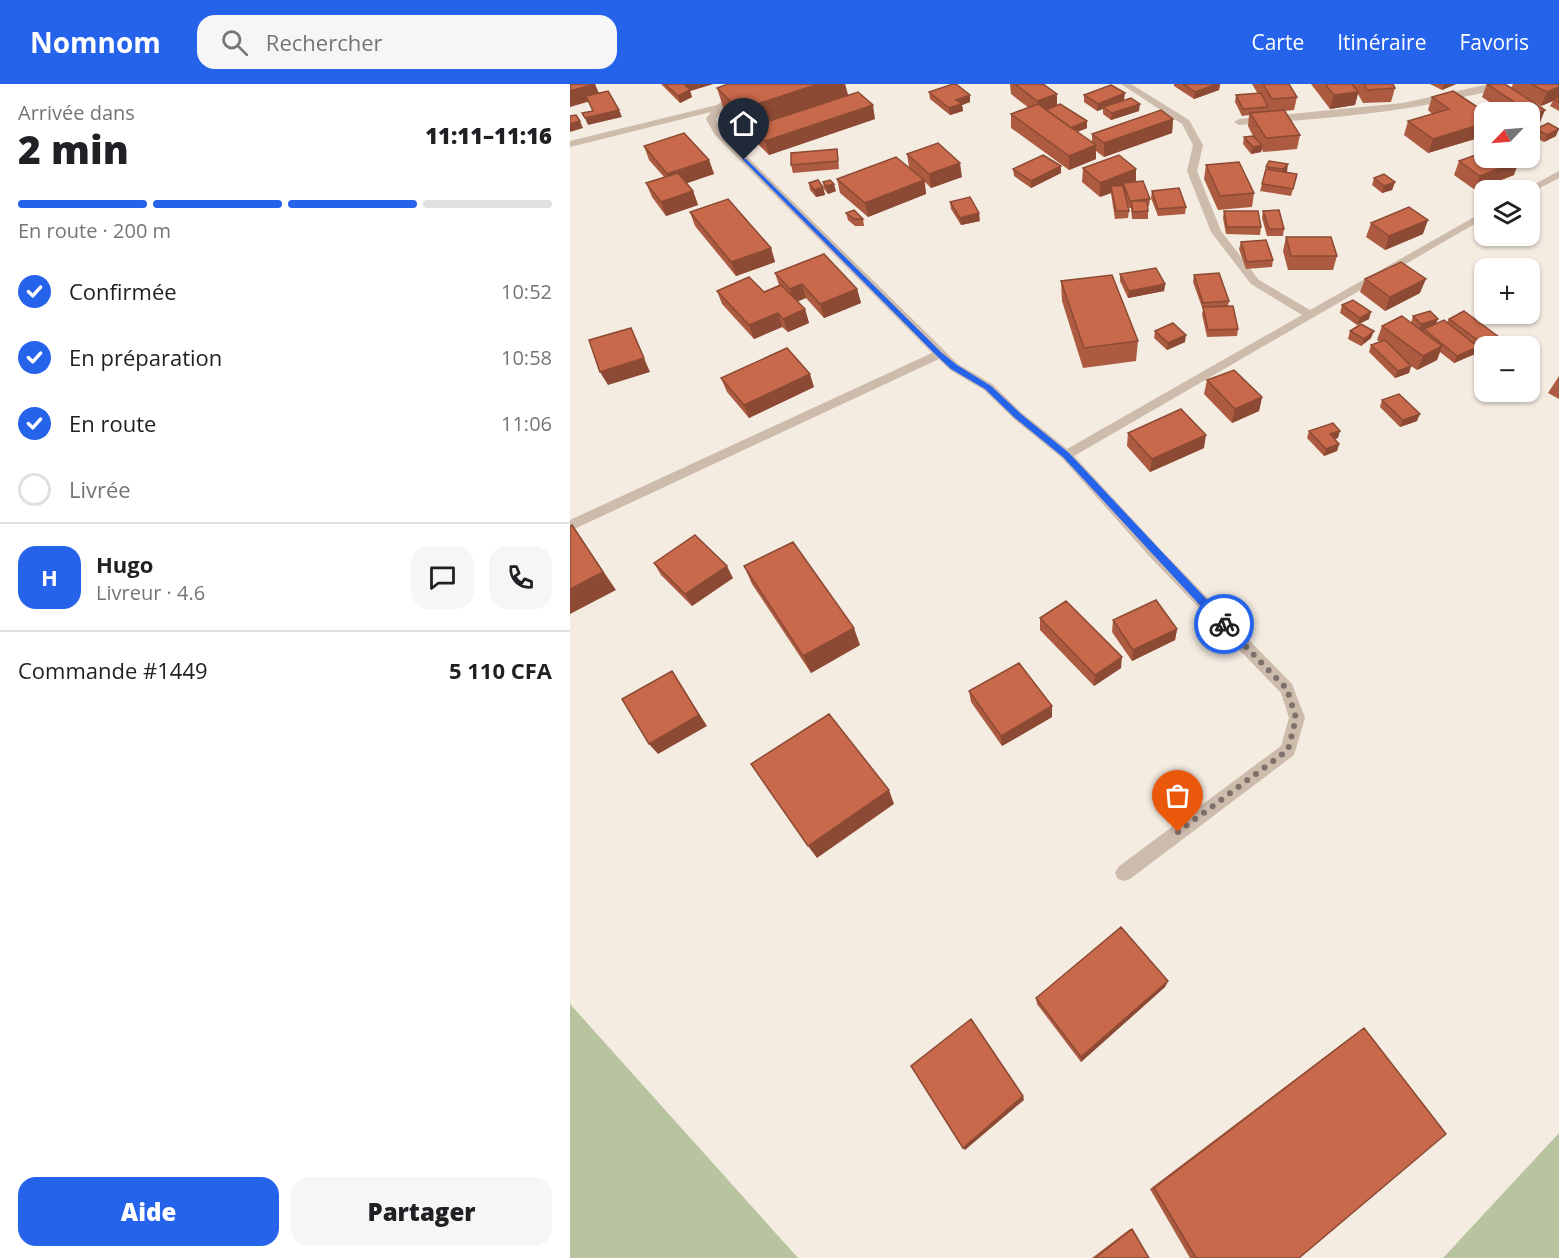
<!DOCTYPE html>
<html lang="fr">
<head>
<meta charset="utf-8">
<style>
  :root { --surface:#fff; --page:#f6f6f6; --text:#202124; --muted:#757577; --line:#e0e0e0; --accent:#2563eb }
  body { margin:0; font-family:"Open Sans",sans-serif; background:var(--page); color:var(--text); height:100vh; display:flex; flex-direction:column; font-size:22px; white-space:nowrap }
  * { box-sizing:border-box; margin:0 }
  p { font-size:20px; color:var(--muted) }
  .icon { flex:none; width:33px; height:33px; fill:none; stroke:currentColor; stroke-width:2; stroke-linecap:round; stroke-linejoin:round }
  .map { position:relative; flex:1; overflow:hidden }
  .side { display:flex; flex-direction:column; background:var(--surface); width:570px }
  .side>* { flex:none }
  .needle { width:39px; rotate:245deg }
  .controls { position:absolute; left:904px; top:18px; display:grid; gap:12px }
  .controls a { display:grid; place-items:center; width:66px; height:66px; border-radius:12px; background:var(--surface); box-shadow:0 2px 4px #0004; font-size:30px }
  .pin { position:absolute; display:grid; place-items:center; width:51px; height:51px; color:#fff; margin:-62px -26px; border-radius:50% 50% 50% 0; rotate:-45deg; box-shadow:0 0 6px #0007 }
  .pin .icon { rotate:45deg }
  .courier { position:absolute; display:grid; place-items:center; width:60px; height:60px; margin:-30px; border:4px solid #2563eb; border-radius:50%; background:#fff; color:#222; box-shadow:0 2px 8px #0007 }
  .overview em { font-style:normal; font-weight:800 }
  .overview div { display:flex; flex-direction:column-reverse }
  .overview { display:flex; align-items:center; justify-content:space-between; height:102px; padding:0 18px }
  h1 { font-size:39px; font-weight:800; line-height:45px }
  .bar { display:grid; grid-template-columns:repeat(4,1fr); gap:9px 6px; align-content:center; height:72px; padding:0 18px }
  .bar i { height:8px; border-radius:4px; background:var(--line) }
  .bar .active { background:var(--accent) }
  .bar p { grid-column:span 4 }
  .line { display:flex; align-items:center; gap:15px; padding:0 18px; border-top:2px solid var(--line) }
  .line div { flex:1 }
  .round { display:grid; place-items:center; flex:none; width:63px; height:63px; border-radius:18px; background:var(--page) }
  ol { padding:0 18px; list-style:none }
  li { display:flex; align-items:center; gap:18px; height:66px }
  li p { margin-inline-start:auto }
  li .icon { padding:6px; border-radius:50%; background:var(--accent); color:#fff; stroke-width:4 }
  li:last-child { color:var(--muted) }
  li i { width:33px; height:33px; border:3px solid var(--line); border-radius:50% }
  .cta { display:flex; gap:12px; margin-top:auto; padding:12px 18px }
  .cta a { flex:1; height:69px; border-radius:18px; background:var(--accent); color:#fff; font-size:24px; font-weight:800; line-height:69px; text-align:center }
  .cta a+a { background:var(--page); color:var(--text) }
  header { display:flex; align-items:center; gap:36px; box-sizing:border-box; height:84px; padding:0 30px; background:var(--accent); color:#fff }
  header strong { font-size:28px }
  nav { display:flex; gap:33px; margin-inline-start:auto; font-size:21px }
  .search { width:420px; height:54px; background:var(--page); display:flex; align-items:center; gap:15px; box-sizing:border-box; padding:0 21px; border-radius:18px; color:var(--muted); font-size:22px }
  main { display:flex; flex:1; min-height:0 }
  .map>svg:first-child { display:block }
</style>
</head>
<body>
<header>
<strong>Nomnom</strong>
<div class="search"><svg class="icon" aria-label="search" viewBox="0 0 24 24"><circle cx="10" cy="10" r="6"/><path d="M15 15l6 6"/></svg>Rechercher</div>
<nav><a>Carte</a><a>Itinéraire</a><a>Favoris</a></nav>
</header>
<main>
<section class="side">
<div class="overview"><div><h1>2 min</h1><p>Arrivée dans</p></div><em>11:11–11:16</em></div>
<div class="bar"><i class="active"></i><i class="active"></i><i class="active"></i><i></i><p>En route · 200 m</p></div>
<ol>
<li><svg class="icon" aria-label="check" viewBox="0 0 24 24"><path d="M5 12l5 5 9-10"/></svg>Confirmée<p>10:52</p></li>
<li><svg class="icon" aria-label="check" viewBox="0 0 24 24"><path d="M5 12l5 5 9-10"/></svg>En préparation<p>10:58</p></li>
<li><svg class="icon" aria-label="check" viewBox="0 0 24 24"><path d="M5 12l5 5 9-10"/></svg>En route<p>11:06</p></li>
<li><i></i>Livrée</li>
</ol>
<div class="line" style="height:108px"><b class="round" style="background:var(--accent);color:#fff">H</b><div><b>Hugo</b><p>Livreur · 4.6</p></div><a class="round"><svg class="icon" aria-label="chat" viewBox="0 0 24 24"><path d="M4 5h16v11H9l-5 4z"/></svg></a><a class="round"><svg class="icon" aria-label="phone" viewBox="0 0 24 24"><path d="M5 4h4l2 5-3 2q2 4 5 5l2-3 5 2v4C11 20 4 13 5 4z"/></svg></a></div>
<div class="line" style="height:78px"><div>Commande #1449</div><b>5 110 CFA</b></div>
<div class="cta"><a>Aide</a><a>Partager</a></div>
</section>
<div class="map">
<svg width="989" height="1174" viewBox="0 0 989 1174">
  <rect width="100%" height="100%" fill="#f4ebe1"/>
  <path fill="#b8c4a0" d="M0,920L228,1174H0Z
    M989,1049V1174H873Z"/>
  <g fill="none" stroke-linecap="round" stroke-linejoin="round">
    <path fill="#cdbbac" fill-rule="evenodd" d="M192,0C176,12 158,17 146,35L152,48L388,280L422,300L452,329L497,365L732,231L681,200L641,148L617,87L623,61L612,40L551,0H561L619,36L633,61L627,87L651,147L689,196L740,226L915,127V134L504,372L590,465L722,600L735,634L724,671L560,795L554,797L548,795L545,789L548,783L711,662L719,634L711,609L580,473L492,374L444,335L414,306L380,286L369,275L0,447V436L362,269L145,51L136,35L141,28L0,63V57L147,21L178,1Z
      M919,0H933C921,9 900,11 885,15C814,31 741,35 669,41L664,38L669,35L833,19Z
      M989,87V94L962,108L954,106Z"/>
  </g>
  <path fill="#ac5a40" d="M91,0H143L120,7L122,13L110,19Z
    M158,0H275L278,11L305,35L199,71L185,57L181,43L175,45L153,23L147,4Z
    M440,0H473L487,22L517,44L507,48L522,58V50L603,35L602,49L534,73L526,67V75L499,86L441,44V30L459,24L441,10Z
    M604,0H650L649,6L624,15L604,2Z
    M682,0H719L727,13L724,26L715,27L730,51L727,65L693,68L692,65L691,68L681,70L673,60L674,53L683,52L678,42L679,31L672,32L665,18L666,11L688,10Z
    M741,0H823L825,4L821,18L793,19L788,10L785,21L760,25Z
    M860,0H886L872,6Z
    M917,0L941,4L943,0H989V27L980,22L983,17L971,22L960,16L975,26L969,40L960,42V28H934L912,13Z
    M359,8L400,11V18L392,21L393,27L380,31L360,15Z
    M514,11L554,16L569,27L541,36L533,30V25L527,27L514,18Z
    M862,13L915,28V52L858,69L834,51L838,37L862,30L858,26Z
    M966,45L986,52L974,58L963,52Z
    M74,62L139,76L144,90L116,99L123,107L128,121L96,132L82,113L76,99L94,93L79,76Z
    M915,62L944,91L905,106L884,91L889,77L905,72L908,64Z
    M337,70L392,93L361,104L355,98L356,110L298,133L270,109L267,95L339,83Z
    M268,72L269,85L223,89L221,81Z
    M699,77L717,88H716L727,90L721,112L690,107Z
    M636,81L684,109L682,123L648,126L634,95Z
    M513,84L566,85V98L580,115L579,122H578V135H562L561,124H559L556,115L559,127L558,134L545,135L541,109L530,113L512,98Z
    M443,85L491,89L461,104L444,92Z
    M804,94L825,98L822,106L812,109L802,101Z
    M253,98L266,107L258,110L254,105Z
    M239,99L253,103L255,111L246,113L240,106Z
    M582,107L616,123L615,130L588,132L581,114Z
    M380,118L410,137L391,141L381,125Z
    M654,127L691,143L690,151L656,150L653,134Z
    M693,127L714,145L713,152H697L692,134Z
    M120,128L201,164L205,178L166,192L125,142Z
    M276,129L293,135L294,142H285L278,136Z
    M801,139L853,150L815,166L796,153Z
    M716,153L767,172L763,186H718L713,167Z
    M671,158L703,176L702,183L676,185L669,165Z
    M205,189L287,205L291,219L254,234L236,214L227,217L235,225L239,239L218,248L212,243L184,255L152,220L147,207L194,208L209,201Z
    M550,190L595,200L594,207L558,214L550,197Z
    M624,191L659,217L658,222L668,245L667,252L637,253L632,230L633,226L623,198Z
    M795,195L850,209L815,227L790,208Z
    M491,197L568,257L566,277L513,284L492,217Z
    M772,221L799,235L787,241L770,229Z
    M843,232L866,240L877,238L879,235L926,260L909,267L907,265L905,270L884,279L870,268L867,276L847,286L841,282L839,289L825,294L799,268L801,261L810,258L807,256L812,242L841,239Z
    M585,247L615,258L597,266L584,254Z
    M780,247L801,254L791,262L778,255Z
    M989,292V315L978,309Z
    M151,294L244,303L179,334L157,308Z
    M637,296L692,313L689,327L662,339L634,310Z
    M812,316L847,337L830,343L810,323Z
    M739,347L768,354L764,355L769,360L767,367L754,372L737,354Z
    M558,349L634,364L580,388L557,362Z
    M84,479L163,494L122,522L91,491Z
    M174,482L290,561L241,589L182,500Z
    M470,534L551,584L524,602L470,546Z
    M543,536L607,545L605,556L562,577L542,548Z
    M399,607L482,622V633L432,662L401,618Z
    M598,897L595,903L511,978L467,920L466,914Z
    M794,944L729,1174H620L580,1105L781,953Z
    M560,1145H562L579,1174H522Z"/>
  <path fill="#8c4a34" d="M25,0L31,14L0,23V7Z
    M115,0H143L120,7L122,13L110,19L108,12L117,8Z
    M248,0H275L278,11L175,45L169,26Z
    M647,0H650L649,6L624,15L625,8Z
    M874,0H886L872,6Z
    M989,3V14L983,15V17L971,22L977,8Z
    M788,8L785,21L760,25L764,11Z
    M555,9L554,16L533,23V25L527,27L528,20Z
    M487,10V24L468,30L467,17Z
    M400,11V18L392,21L393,27L380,31L379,24L386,16Z
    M570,20L569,27L541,36L542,29Z
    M303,21L305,35L199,71L195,57Z
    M49,26L52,33L18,41L15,34Z
    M975,26L969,40L960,42V35L962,30Z
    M603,35L602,49L534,73V59Z
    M10,37L13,44L0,48V40Z
    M517,37V44L500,51V44Z
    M915,39V52L858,69L863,55Z
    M989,45L986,52L974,58L977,51Z
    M526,61V75L499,86V72Z
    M692,61L691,68L681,70L683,63Z
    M139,76L144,90L103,104L97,90Z
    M949,77L944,91L905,106L910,92Z
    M390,79L392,93L361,104L359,90Z
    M718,80L717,88L712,92L713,85Z
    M491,82V89L461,104V97Z
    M566,85V99H553V104L541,102V109L530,113V99Z
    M354,96L356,110L298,133L295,119Z
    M825,98L822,106L812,109L814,102Z
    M264,100L266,107L258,110L256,102Z
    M253,103L255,111L246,113L244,106Z
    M123,107L128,121L96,132L91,118Z
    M409,129L410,137L391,141L390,134Z
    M858,136L853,150L815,166L819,152Z
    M201,164L205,178L166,192L161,178Z
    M856,195L850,209L815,227L820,213Z
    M232,200L236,214L224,219L220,205Z
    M595,200L594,207L558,214L559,207Z
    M287,205L291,219L254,234L250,220Z
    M235,225L239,239L218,248L213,235Z
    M801,228L799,235L787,241L790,234Z
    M208,229L212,243L184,255L179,241Z
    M868,235L865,242L849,247L851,240Z
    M61,244L80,288L38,301L30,288Z
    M804,247L801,254L791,262L794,255Z
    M616,251L615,258L597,266L598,259Z
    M929,253L926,260L920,262H915V265L909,267L913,260Z
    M872,262L867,276L847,286L853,272Z
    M908,263L905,270L884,279L887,272Z
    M841,282L839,289L825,294L828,287Z
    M240,290L244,303L179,334L174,321Z
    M692,313L689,327L662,339L665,325Z
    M850,330L847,337L830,343L833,336Z
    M770,347L768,354L758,357L760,350Z
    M636,351L634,364L580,388L582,375Z
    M769,360L767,367L754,372L756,365Z
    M2,441L46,506L0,530V505Z
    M157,482L163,494L122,522L115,510Z
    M284,544L290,561L241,589L233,572Z
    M607,545L605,556L562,577L563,566Z
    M552,573L551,584L524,602L525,591Z
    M102,587L137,642L88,670L79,660Z
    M482,622V633L432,662L431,652Z
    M319,706L324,720L247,774L238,762Z
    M598,897L595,903L511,978V973Z
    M453,1012L454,1016L395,1066L393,1064Z"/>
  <path fill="#c8694b" stroke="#8c4a34" stroke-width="1.5" d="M0,0H25L0,7Z
    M95,0H114L120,6L108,12Z
    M158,0H248L169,26L147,4Z
    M383,0H386L400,11L386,16L392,20L379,24L359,8Z
    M445,0H473L487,10L467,17Z
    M613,0H647L625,8Z
    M693,0H719L727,13L702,15Z
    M755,0H782L788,8L764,11Z
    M794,0H823L825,4L797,6Z
    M917,0H935L975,26L962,30Z
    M961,0H989V3L977,8Z
    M541,1L555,9L528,20L514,11Z
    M38,7L49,26L15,34L12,29L23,27L16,12Z
    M883,7L915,28V39L863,55L838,37L879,25L862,13Z
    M288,8L303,21L195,57L181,43Z
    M691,9L698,23L673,25L666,11Z
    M989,13V18L983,15Z
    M561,14L570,20L542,29L533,23Z
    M468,20L526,61L499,72L441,30Z
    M490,20L517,37L501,44L476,26Z
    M591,26L603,35L534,59L522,50Z
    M714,26L730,51L696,54L680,29Z
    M6,31L10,37L0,40V32Z
    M978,39L989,45L977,51L966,45Z
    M114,49L139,76L97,90L74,62Z
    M683,52L692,61L683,63L674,53Z
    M368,59L390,79L359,90L337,70Z
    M915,62V74H944L949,77L910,92L889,77L914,68L908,64Z
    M267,65L268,77L221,81V69Z
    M473,71L491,82L461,97L443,85Z
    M549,71L566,85L530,99L513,84Z
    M326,73L354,96L295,119L267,95Z
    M699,77L718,80L713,85L696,83Z
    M669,78L684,109L650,112L636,81Z
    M696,85L727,90L723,105L692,100Z
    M108,89L123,107L91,118L76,99Z
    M814,90L825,98L814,102L804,94Z
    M248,96L253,103L244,106L239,99Z
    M260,96L264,100L256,102L253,98Z
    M573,97L580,115L560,117L553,99Z
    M541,102H553L559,127H546Z
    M609,104L616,123L588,125L582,107Z
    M400,113L409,129L390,134L380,118Z
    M158,115L201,164L161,178L120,128Z
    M561,117H577L578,127L563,128Z
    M839,123L858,136L819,152L801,139Z
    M284,126L293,135H284L276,129Z
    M709,126L714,145H699L693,127Z
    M654,127H688L691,143H657Z
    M716,153H761L767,172H721Z
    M696,156L703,176L677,178L671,158Z
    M254,170L287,205L250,220L232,200L220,205L205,189Z
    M831,178L856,195L820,213L795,195Z
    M586,184L595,200L559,207L550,190Z
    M649,189L659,217L633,219L624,191Z
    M542,191L568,257L514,264L491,197Z
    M179,193L194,208L211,201L235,225L213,235L208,229L179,241L147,207Z
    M783,216L801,228L790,234L772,221Z
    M663,222L668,245L638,246L633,223Z
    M860,227L868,235L851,240L843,232Z
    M894,227L929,253L913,260L879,235Z
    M832,232L872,262L853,272L812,242Z
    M874,236L908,263L887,272L854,245Z
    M603,239L616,251L598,259L585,247Z
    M791,240L804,247L794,255L780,247Z
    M61,244L74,274L30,288L19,256Z
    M815,256L841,282L828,287L801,261Z
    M217,264L240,290L174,321L151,294Z
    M664,286L692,313L665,325L637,296Z
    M829,310L850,330L833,336L812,316Z
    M611,325L636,351L582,375L558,349Z
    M763,339L770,347L760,350L769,360L756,365L739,347Z
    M2,441L33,488L0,505V442Z
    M125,451L157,482L115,510L84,479Z
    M223,458L284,544L233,572L174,482Z
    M586,516L607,545L563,566L543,536Z
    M496,517L552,573L525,591L470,534Z
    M449,579L482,622L431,652L399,607Z
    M102,587L129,631L79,660L52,615Z
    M259,630L319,706L238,762L181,680Z
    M551,843L598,897L511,973L466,914Z
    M401,935L453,1012L393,1064L341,982Z
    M794,944L876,1050L729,1174H626L584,1104Z
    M562,1145L579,1174H525Z"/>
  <path fill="#2563eb" d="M172,75H176L372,269L387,281L421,302L451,330L499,369L657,537V543H650L493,373L445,334L415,305L381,285L367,272Z"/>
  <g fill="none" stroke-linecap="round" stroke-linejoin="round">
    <path stroke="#7c716b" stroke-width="6" stroke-dasharray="0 10.8" d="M608,748L718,666L726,634L717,605L654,540"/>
  </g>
</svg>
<div class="controls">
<a><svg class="needle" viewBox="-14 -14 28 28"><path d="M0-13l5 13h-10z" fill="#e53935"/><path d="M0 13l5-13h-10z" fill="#757577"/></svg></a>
<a><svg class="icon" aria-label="layers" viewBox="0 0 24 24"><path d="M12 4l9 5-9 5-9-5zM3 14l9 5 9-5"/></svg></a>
<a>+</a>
<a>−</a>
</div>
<div class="pin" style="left:608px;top:748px;background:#ea580c"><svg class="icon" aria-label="bag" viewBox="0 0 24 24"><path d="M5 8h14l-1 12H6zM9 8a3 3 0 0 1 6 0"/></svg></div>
<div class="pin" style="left:174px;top:76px;background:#1f2937"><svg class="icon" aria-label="home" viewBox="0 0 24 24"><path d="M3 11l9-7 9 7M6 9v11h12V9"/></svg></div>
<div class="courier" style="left:654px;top:540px"><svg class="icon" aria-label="bike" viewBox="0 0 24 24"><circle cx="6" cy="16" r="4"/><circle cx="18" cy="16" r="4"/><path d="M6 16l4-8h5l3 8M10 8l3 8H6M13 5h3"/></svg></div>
</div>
</main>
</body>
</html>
